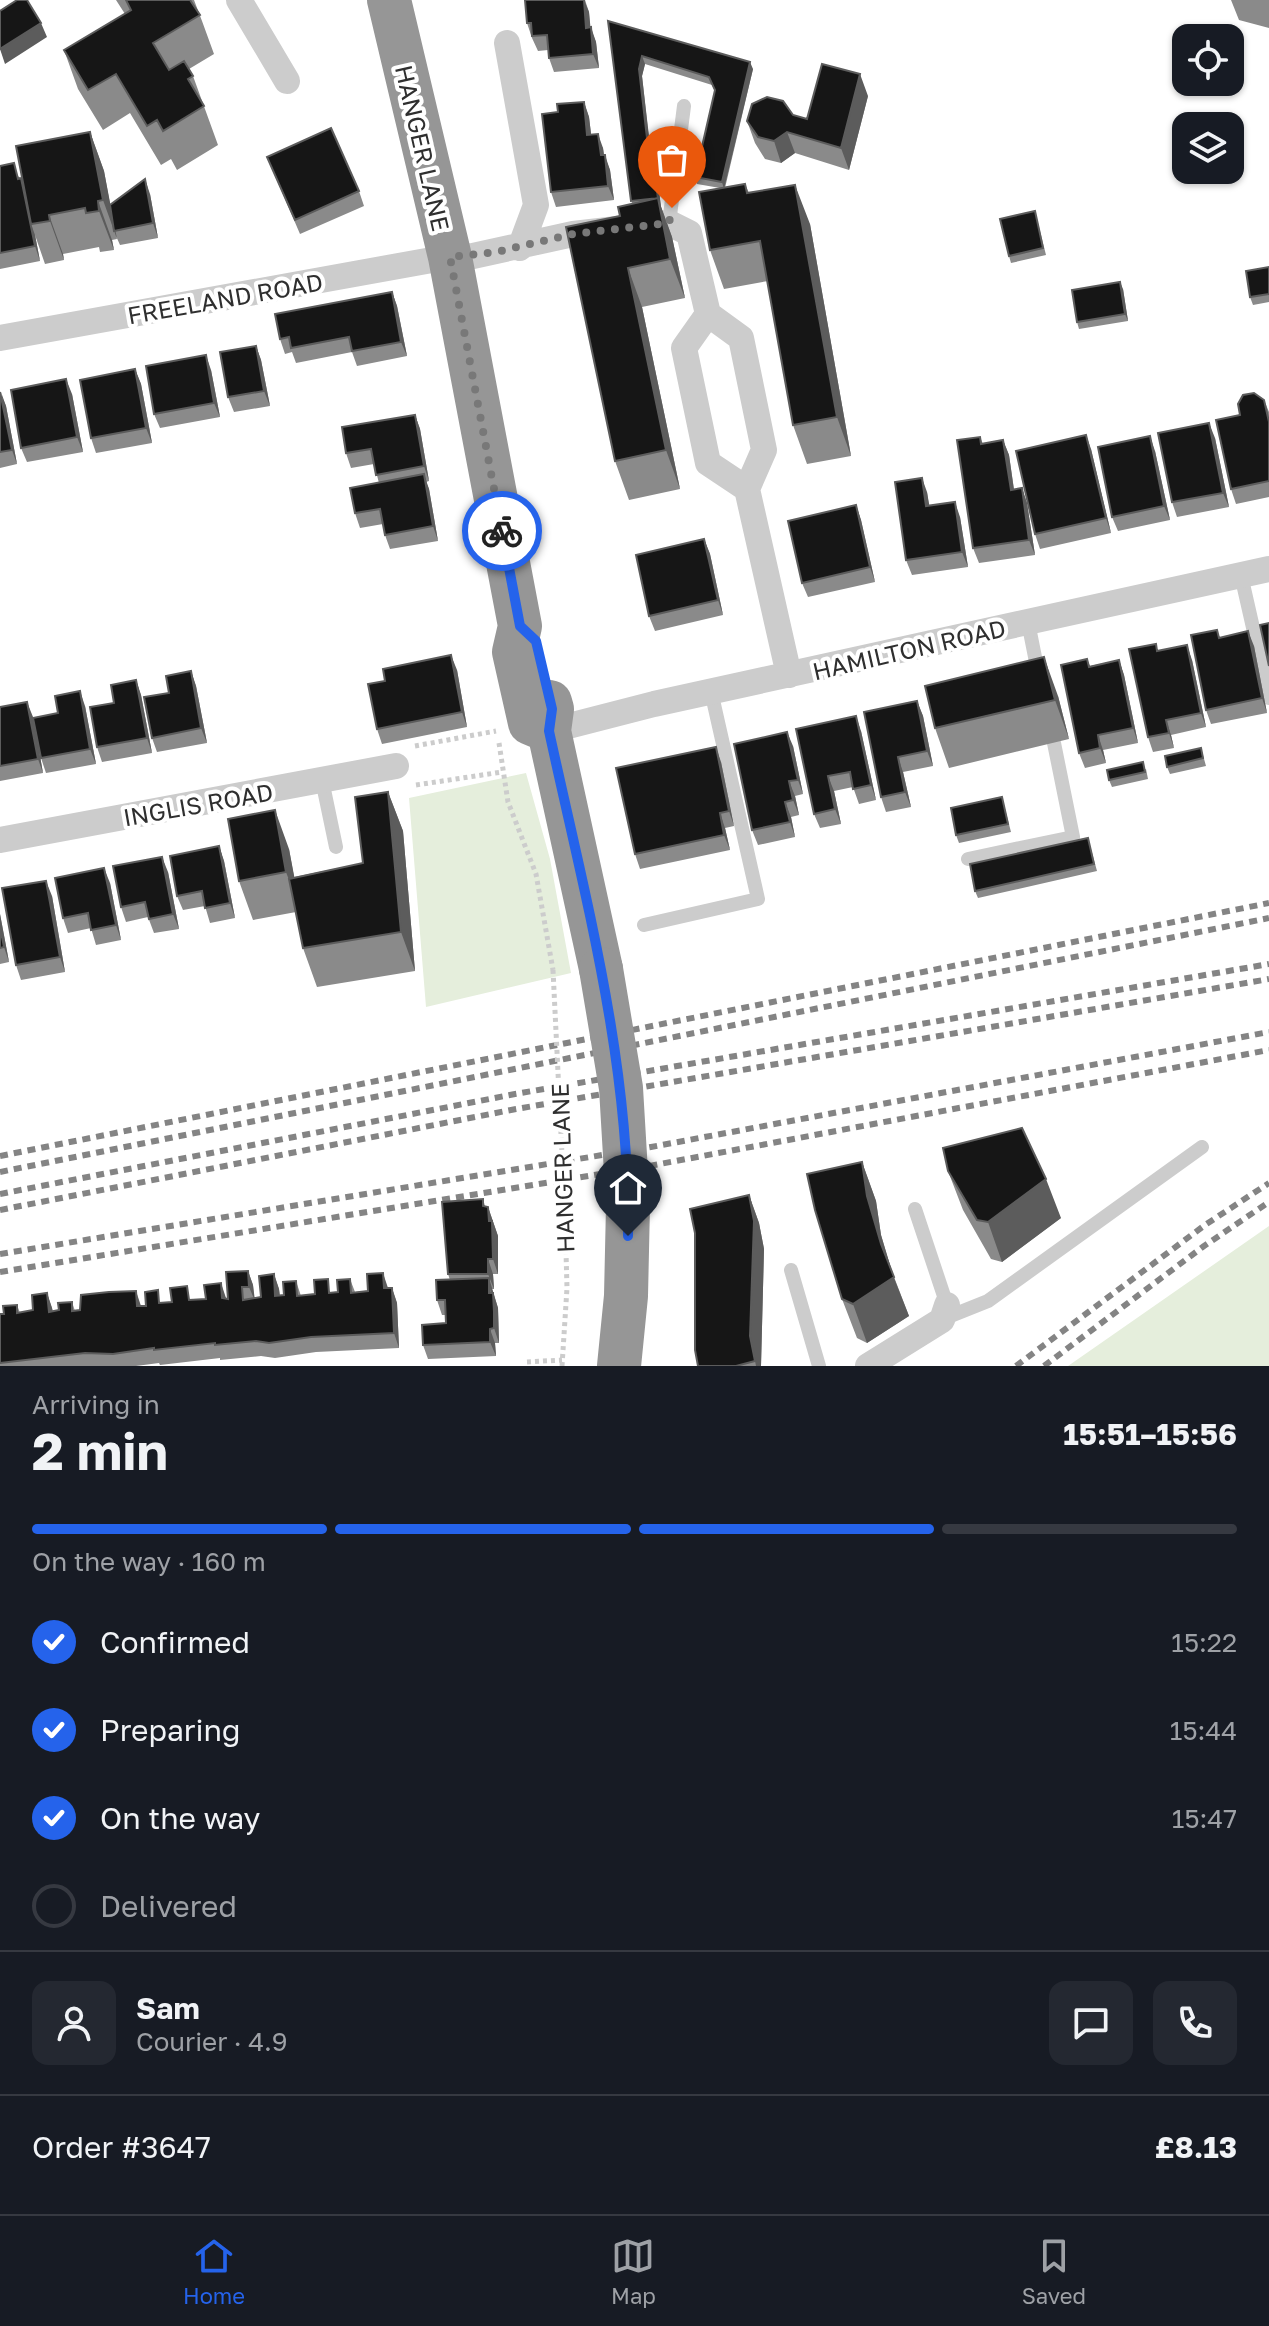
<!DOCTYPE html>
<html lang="en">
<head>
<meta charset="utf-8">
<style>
  :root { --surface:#171b24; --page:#242831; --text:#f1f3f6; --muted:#9ea1a6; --line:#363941; --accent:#2563eb }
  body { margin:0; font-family:"Golos Text",sans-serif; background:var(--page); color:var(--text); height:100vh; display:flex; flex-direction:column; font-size:30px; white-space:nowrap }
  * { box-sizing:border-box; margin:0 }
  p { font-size:26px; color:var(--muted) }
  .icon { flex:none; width:44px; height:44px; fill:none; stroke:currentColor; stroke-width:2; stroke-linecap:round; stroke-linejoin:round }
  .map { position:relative; height:1366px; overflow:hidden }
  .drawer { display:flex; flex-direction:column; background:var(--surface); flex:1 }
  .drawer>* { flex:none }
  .controls { position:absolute; left:1172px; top:24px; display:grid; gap:16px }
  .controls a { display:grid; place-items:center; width:72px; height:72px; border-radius:16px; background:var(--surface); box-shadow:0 2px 6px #0004; font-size:40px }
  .pin { position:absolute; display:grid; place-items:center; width:68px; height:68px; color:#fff; margin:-82px -34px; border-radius:50% 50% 50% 0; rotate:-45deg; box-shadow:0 0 8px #0007 }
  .pin .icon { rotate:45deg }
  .courier { position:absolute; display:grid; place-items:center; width:80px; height:80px; margin:-40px; border:6px solid #2563eb; border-radius:50%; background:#fff; color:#222; box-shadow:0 2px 10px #0007 }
  .head em { font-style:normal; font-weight:700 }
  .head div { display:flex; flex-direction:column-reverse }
  .head { display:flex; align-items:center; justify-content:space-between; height:136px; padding:0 32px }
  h1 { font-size:52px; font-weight:700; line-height:60px }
  .bar { display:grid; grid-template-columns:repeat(4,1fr); gap:12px 8px; align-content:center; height:96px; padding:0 32px }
  .bar i { height:10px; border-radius:6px; background:var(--line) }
  .bar .selected { background:var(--accent) }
  .bar p { grid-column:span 4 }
  .line { display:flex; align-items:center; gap:20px; padding:0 32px; border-top:2px solid var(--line) }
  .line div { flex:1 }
  .round { display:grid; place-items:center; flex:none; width:84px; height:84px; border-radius:16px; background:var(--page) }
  ol { padding:0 32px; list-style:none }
  li { display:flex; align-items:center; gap:24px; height:88px }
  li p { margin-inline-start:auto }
  li .icon { padding:8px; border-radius:50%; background:var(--accent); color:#fff; stroke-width:4 }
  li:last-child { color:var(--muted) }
  li i { width:44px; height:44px; border:4px solid var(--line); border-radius:50% }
  .tabs { display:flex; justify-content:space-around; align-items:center; height:112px; border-top:2px solid var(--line); background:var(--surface); font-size:22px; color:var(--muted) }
  .tabs a { display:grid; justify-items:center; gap:4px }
  .tabs .selected { color:var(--accent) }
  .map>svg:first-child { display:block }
</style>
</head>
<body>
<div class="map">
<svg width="1269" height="1366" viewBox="0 0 1269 1366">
  <rect width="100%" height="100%" fill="#fff"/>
  <path fill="#e5eedc" d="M526,773L550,859L571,973L426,1007L409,798Z
    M1269,1226V1366H1068Z"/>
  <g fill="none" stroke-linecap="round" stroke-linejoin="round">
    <path stroke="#ccc" stroke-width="5" stroke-dasharray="4 4" stroke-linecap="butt" d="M499,743L508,802L536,874L553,970
      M415,746L496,731
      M416,785L502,772
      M527,1362L562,1360
      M562,1366L567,1288L565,1216"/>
    <path stroke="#ccc" stroke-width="14" d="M669,223L684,106
      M1241,575L1269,698
      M1028,622L1039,677
      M322,780L336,847
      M968,859L1073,837L1054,743
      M644,925L758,899L711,691
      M915,1209L947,1305
      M791,1270L819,1366
      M943,1319L988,1301L1202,1147"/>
    <path stroke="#ccc" stroke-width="26" d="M239,0L287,81
      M507,43L536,205L520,248
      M0,338L443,258L473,256L573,234L669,223L689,233L708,314L741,338L764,450L747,489L708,463L684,348L708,314
      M747,489L789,675
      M549,731L654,704L1269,569
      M0,840L396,766
      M868,1366L942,1320L947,1305"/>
    <path stroke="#969696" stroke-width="44" d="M389,0L450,257L520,626L514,652L530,723L549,731
      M550,702L552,709L549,731L601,969
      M619,1366L626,1296L628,1206"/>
    <path stroke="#848484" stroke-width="6" stroke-dasharray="8 6" stroke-linecap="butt" d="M0,1156L1269,903
      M0,1172L1269,918
      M0,1194L515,1094L1269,964
      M0,1210L516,1109L1269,979
      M0,1254L651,1147L1269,1032
      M0,1272L649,1166L1269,1050
      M1016,1366L1205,1225L1269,1183
      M1044,1366L1204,1246L1269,1202"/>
    <path stroke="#ccc" stroke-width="5" stroke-dasharray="4 4" stroke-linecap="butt" d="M553,970L565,1216"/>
    <path stroke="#969696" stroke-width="44" d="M601,969L621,1088L628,1206"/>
  </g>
  <path fill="#8a8a8a" d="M116,0H194L202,21L214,54L189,69L193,76L218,145L177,170L171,159L161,165L130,113L103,130L78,89L64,50L125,14Z
    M525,0H585L589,12L590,27L596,42L599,68L554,72L549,58L548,50L538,51L532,38L527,23Z
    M1231,0H1269V28L1239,20Z
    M608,21L753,69L725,188L745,184L749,193L810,224L851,456L807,464L793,425L768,281L724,289L710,250L720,188L697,184L695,177L715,91L712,85L645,64L642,76L652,166L657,175L661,207L672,237L685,298L642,307L680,489L629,500L615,461L620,216L632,204Z
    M868,96L849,170L795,153L781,163L765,159L755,143L747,121L793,115L807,119Z
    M584,102L589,117L591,134L603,148L604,155L610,170L614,200L556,207L551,192L558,112Z
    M90,132L104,171L110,204L150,194L158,238L120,245L116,236L117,239L112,240L114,250L100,252L99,247L63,254L64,260L45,264L35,235L40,261L0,269V166L21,178Z
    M267,157L359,191L364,206L300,234Z
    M1037,219L1046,255L1011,263L1009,256Z
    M1269,267V302L1253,305L1250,297Z
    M1123,289L1128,321L1079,329L1077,322Z
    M392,292L397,306L407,356L357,366L352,352L296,363L292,352L285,354L280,339Z
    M256,346L261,360L270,406L234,412L228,397Z
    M135,369L141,384L152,443L96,453L91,438Z
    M211,370L220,417L160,428L154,414Z
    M0,392L6,406L17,464L0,468Z
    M72,394L83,452L27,462L21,448Z
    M1264,400L1269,412V497L1236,504L1231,489L1240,415Z
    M415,415L420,429L429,481L426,482L429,489L438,541L390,549L385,535L383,524L360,528L355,513L379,483L374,464L351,468L346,453Z
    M980,437L983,444L1003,440L1009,455L1014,489L1022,488L1027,503L1035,555L979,563L973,548Z
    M1215,438L1229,507L1177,517L1172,502Z
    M1091,449L1111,533L1040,549L1035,534Z
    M1155,451L1170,520L1118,531L1112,517Z
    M927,492L929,506L960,517L968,567L912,575L906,560Z
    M856,505L861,520L875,582L808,597L802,583Z
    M704,539L710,554L723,615L655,631L649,616Z
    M1220,638L1254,646L1267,713L1211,724L1206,710Z
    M1158,651L1192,660L1206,727L1171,735L1174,748L1153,752L1148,737Z
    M1087,659L1090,666L1119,660L1124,675L1138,743L1103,750L1106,763L1085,768L1079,753Z
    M457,670L467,727L382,744L377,729L385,681Z
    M191,671L196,686L207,743L157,752L152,738L169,693Z
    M136,680L141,695L152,753L102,762L97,747L114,703Z
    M1058,696L1069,739L949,768L935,728Z
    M917,701L923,716L933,766L903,772L911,807L886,812L881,797Z
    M85,706L96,764L46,773L41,758L58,713Z
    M0,707L33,717L43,773L0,781Z
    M796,729L861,731L876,800L859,804L853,787L834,791L841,824L820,828L814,814Z
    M793,746L803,794L795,796L799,815L791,817L795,837L758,845L752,830Z
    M1201,748L1206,766L1170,774L1167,767Z
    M721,762L734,826L725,828L730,850L640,869L635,854Z
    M1146,769L1148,779L1112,787L1109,780Z
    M388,792L403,831L415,971L317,987L303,948L296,912L253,920L239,881L289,849L294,877L363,863Z
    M1002,797L1011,832L959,843L956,835Z
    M1088,838L1097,871L978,898L975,891Z
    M219,846L224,861L235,918L210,923L205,906L183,910L177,896Z
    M168,872L179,929L154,933L148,917L126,922L121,907Z
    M110,883L121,940L96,945L91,928L68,933L63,918Z
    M52,896L65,972L21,980L16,965Z
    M0,914L9,962L0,964Z
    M862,1162L876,1201L881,1235L891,1269L909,1316L867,1343L857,1338L842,1299Z
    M948,1171L1061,1218L1002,1262L991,1259L963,1210Z
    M749,1195L759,1223L764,1249L761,1366H698Z
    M483,1199L485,1206L488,1207L498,1236V1274H493L494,1289H492L498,1308L499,1343H495L496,1356L428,1359L423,1345L446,1323V1315H442L437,1300L450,1280L448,1274Z
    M248,1271L253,1285L254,1298L261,1297L274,1274L279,1289L280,1295H284L296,1281L301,1296L338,1292L350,1279L355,1292L392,1288L397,1303L399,1348L316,1352L275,1358L261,1356L220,1360V1358L160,1365L159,1363L136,1366H0V1314H4L17,1305L20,1313L33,1310L47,1293L53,1311L59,1310L72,1302L75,1311L141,1306L192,1300L228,1299Z"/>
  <path fill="#5c5c5c" d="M584,0L589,12L592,43L586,28Z
    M41,23L47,37L5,64L0,49Z
    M591,27L596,42L599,68L593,54Z
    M642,56L645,64L642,76L653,171L650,164L639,69Z
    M750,62L753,69L724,189L722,182Z
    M860,74L868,96L849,170L841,148Z
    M584,102L589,117L593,150L587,135Z
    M90,132L104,171L117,239L103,200Z
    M787,132L795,153L781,163L774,141Z
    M598,134L603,148L606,170L601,155Z
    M605,155L610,170L614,200L608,186Z
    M654,167L657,175L661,207L658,199Z
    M21,178L31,224L35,235L40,261L35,246Z
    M145,179L150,194L158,238L153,223Z
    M795,185L810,224L851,456L837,417Z
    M658,198L672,237L685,298L670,259Z
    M98,201L112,240L114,250L99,211Z
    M49,215L63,254L64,260L50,221Z
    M628,268L642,307L680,489L666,450Z
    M1120,282L1123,289L1128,321L1125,314Z
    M392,292L397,306L407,356L401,342Z
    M256,346L261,360L270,406L264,391Z
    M206,355L211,370L220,417L214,403Z
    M135,369L141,384L152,443L146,428Z
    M66,379L72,394L83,452L77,437Z
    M1,392L6,406L17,464L12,450Z
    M415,415L420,429L429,481L424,466Z
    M1209,423L1215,438L1229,507L1223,493Z
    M1086,435L1091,449L1111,533L1106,518Z
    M1150,436L1155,451L1170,520L1164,506Z
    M1003,440L1009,455L1016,505L1011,490Z
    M424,474L429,489L438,541L433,526Z
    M922,478L927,492L932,521L926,506Z
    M1022,488L1027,503L1035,555L1029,540Z
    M955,502L960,517L968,567L962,552Z
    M856,505L861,520L875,582L870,567Z
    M704,539L710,554L723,615L718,600Z
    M1248,631L1254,646L1267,713L1262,698Z
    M1187,645L1192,660L1206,727L1201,713Z
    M451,655L457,670L467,727L462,712Z
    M1044,657L1058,696L1069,739L1055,700Z
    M1119,660L1124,675L1138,743L1133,728Z
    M191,671L196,686L207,743L201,728Z
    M136,680L141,695L152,753L147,738Z
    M80,691L85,706L96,764L90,749Z
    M917,701L923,716L933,766L927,751Z
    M27,702L33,717L43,773L38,759Z
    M856,716L861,731L876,800L871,785Z
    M1166,720L1171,735L1174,748L1169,733Z
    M787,732L793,746L803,794L798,780Z
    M1098,735L1103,750L1106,763L1100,748Z
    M716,747L721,762L734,826L729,811Z
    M898,757L903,772L911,807L905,792Z
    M828,776L834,791L841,824L835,809Z
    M789,781L795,796L799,815L793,800Z
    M388,792L403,831L415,971L401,932Z
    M785,802L791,817L795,837L790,822Z
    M275,810L289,849L301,912L286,872Z
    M720,813L725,828L730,850L724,835Z
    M219,846L224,861L235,918L230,903Z
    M162,857L168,872L179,929L173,914Z
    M104,868L110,883L121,940L116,925Z
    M46,881L52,896L65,972L60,957Z
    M0,914L9,962L4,947L0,927Z
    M862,1162L876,1201L881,1235L894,1278L909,1316L867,1343L853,1304L881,1244L867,1196Z
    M1046,1179L1061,1218L1002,1262L988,1222Z
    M749,1195L759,1223L764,1249L761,1366H756L750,1336Z
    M488,1207L498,1236V1274L493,1259Z
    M488,1259L493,1274L494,1289L488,1274Z
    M248,1271L253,1285L255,1301L249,1287Z
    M383,1273L388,1288L389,1303L384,1288Z
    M274,1274L279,1289L281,1311L275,1296Z
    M489,1278L498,1308L499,1343L494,1328Z
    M221,1283L226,1298L227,1312L222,1298Z
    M392,1288L397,1303L399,1348L394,1333Z
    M136,1291L141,1306H137Z
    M47,1293L52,1308L54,1326L49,1312Z
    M490,1329L495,1343L496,1356L490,1342Z"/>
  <path fill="#161616" stroke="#5c5c5c" stroke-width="2" d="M17,0H27L41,23L0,49V11Z
    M126,0H190L200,15L153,43L169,70L184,61L193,76L188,79L204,106L163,131L157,120L147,126L116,74L88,90L64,50L131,10Z
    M525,0H584L586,28L591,27L593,54L549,58L547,35L532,36L531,23H527Z
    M608,21L750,62L722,182L695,177L715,90L709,77L642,56L639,69L650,164L654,167L658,199V198L631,201Z
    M822,64L860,74L841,148L787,132L774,141L758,137L747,121L752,104L767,97L783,101L793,115L807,119Z
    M584,102L587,135L598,134L601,155H605L608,186L551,192L542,114L558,112L557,104Z
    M331,128L359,191L295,220L267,157Z
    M90,132L103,200L98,201L99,211L86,213L85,208L49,215L50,221L31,224L16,146Z
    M14,163L18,179L21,178L35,246L0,253V166Z
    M145,179L153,223L114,231L110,205Z
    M745,184L747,193L795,185L837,417L793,425L760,241L710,250L699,192Z
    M658,198L670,259L628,268L666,450L615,461L566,227L620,216L618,207Z
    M1035,211L1043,248L1009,256L1000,219Z
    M1269,267V294L1250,297L1246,271Z
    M1120,282L1125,314L1077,322L1072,290Z
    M392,292L401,342L352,351L349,337L291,348L289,337L280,339L275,314Z
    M256,346L264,391L228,397L220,352Z
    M206,355L214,403L154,414L146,366Z
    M135,369L146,428L91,438L80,380Z
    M66,379L77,437L21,448L11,390Z
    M0,392L12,450L0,452Z
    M1254,393L1264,400L1269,422V481L1231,489L1216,420L1240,415L1238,404L1243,395Z
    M415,415L424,466L376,475L371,449L346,453L342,427Z
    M1209,423L1223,493L1172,502L1158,433Z
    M1086,435L1106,518L1035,534L1016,451Z
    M1150,436L1164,506L1112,517L1098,447Z
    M980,437L981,444L1003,440L1011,490L1022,488L1029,540L973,548L957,440Z
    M424,474L433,526L385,535L380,509L355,513L350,488Z
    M922,478L926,506L955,502L962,552L906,560L895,482Z
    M856,505L870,567L802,583L788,521Z
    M704,539L718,600L649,616L636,555Z
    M1269,623V666L1260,625Z
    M1217,630L1219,638L1248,631L1262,698L1206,710L1191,635Z
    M1156,644L1157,651L1187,645L1201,713L1166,720L1169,733L1148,737L1129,649Z
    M451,655L462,712L377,729L368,684L385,681L383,669Z
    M1044,657L1055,700L935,728L925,686Z
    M1087,659L1089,667L1119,660L1133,728L1098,735L1100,748L1079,753L1061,665Z
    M191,671L201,728L152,738L144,697L169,693L166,676Z
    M136,680L147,738L97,747L90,707L114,703L111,685Z
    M80,691L90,749L41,758L33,718L58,713L55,696Z
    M917,701L927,751L898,757L905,792L881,797L864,712Z
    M27,702L38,759L0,766V707Z
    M856,716L871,785L853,789L850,772L828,776L835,809L814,814L796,729Z
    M787,732L798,780L789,781L793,800L785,802L790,822L752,830L734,744Z
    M716,747L729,811L720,813L724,835L635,854L616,768Z
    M1201,748L1203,758L1167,767L1165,756Z
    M1143,762L1145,772L1109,780L1107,770Z
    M388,792L401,932L303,948L289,879L363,863L355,797Z
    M1002,797L1008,824L956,835L951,808Z
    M275,810L286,872L239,881L228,819Z
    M1088,838L1094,864L975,891L970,864Z
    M219,846L230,903L205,908L202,891L177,896L170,856Z
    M162,857L173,914L149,919L145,902L121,907L113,866Z
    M104,868L116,925L91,930L88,913L63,918L55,878Z
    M46,881L60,957L16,965L2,888Z
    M0,927L4,947L0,948Z
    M1022,1128L1046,1179L988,1222L977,1220L948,1171L943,1148Z
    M862,1162L867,1196L881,1244L894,1277L853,1304L842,1299L815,1210L807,1174Z
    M749,1195L754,1221L750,1336L755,1361L736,1366H698L695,1350V1233L690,1209Z
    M483,1199V1206L488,1207L489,1221H492L493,1259H488V1274H448L442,1202Z
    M248,1271L249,1287H242L243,1300L261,1297L259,1276L274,1274L275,1296L284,1295L283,1282L296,1281L297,1296L315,1294L314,1280L328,1279L329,1293L338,1292L337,1280L350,1279L351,1293L368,1291L367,1274L383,1273L384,1288H392L394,1333L311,1337L269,1343L256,1341L215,1345V1343L154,1350V1348L113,1354L85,1353L0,1363V1314H4L3,1306L17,1305V1313L33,1310L32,1295L47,1293L49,1312L59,1310L58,1303L72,1302V1311L80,1310L81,1295L109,1292L136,1291L137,1306H146L145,1292L158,1290L159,1303L172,1302L170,1288L187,1286L189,1300L206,1299L204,1285L221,1283L222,1298L228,1299L226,1272Z
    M489,1278V1293H493L494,1312V1328L490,1329V1342L423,1345L422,1325L446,1323L445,1300H437L436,1280Z"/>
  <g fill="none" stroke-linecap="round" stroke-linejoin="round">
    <path stroke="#787878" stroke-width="8" stroke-dasharray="0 14.4" d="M502,531L450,257L496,252L573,234L669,223L672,208"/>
    <path stroke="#2563eb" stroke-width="10" d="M502,531L520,626L536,641L552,709L549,731C585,897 631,1064 628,1236"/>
  </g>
  <g text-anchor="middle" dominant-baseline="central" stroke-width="8" stroke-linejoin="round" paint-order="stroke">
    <g font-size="24" fill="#2f2f2f" stroke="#fff">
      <text transform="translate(423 148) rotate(77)">HANGER LANE</text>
      <text transform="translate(225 298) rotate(-10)">FREELAND ROAD</text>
      <text transform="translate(909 649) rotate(-13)">HAMILTON ROAD</text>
      <text transform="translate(198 804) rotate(-10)">INGLIS ROAD</text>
      <text transform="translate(562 1168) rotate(-92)">HANGER LANE</text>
    </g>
  </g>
</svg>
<div class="controls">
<a><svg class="icon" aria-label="locate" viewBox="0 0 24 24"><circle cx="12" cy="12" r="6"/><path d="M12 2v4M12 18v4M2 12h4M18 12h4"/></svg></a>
<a><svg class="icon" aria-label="layers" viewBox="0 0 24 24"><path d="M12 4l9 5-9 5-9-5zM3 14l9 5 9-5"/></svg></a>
</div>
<div class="pin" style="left:672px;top:208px;background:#ea580c"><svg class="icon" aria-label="bag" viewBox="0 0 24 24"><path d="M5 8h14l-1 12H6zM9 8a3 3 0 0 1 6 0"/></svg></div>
<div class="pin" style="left:628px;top:1236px;background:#1f2937"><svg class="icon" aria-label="home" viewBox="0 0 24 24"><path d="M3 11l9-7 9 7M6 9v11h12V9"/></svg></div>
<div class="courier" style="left:502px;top:531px"><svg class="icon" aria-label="bike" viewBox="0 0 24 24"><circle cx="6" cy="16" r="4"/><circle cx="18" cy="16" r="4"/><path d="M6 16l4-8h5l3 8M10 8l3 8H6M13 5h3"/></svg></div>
</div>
<section class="drawer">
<div class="head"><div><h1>2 min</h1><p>Arriving in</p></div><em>15:51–15:56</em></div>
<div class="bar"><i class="selected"></i><i class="selected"></i><i class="selected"></i><i></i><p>On the way · 160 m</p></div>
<ol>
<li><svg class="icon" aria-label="check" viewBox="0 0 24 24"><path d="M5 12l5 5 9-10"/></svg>Confirmed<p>15:22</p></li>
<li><svg class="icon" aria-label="check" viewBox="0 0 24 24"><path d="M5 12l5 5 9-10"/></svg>Preparing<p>15:44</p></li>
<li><svg class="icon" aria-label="check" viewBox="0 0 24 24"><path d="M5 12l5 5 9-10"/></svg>On the way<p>15:47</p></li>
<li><i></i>Delivered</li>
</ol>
<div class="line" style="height:144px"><a class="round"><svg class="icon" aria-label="person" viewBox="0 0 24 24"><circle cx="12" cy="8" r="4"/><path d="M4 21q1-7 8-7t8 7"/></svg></a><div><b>Sam</b><p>Courier · 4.9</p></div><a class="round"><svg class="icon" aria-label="chat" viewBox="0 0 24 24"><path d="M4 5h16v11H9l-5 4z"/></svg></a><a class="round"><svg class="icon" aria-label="phone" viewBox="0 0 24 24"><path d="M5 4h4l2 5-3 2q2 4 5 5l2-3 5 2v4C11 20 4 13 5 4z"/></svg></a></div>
<div class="line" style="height:104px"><div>Order #3647</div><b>£8.13</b></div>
</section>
<nav class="tabs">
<a class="selected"><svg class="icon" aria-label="home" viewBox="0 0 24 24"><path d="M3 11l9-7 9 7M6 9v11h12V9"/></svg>Home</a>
<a><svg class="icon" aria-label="map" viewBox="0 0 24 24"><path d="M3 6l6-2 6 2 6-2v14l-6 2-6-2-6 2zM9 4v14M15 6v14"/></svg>Map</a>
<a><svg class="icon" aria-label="saved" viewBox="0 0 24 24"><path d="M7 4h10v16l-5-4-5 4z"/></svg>Saved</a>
</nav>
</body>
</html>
